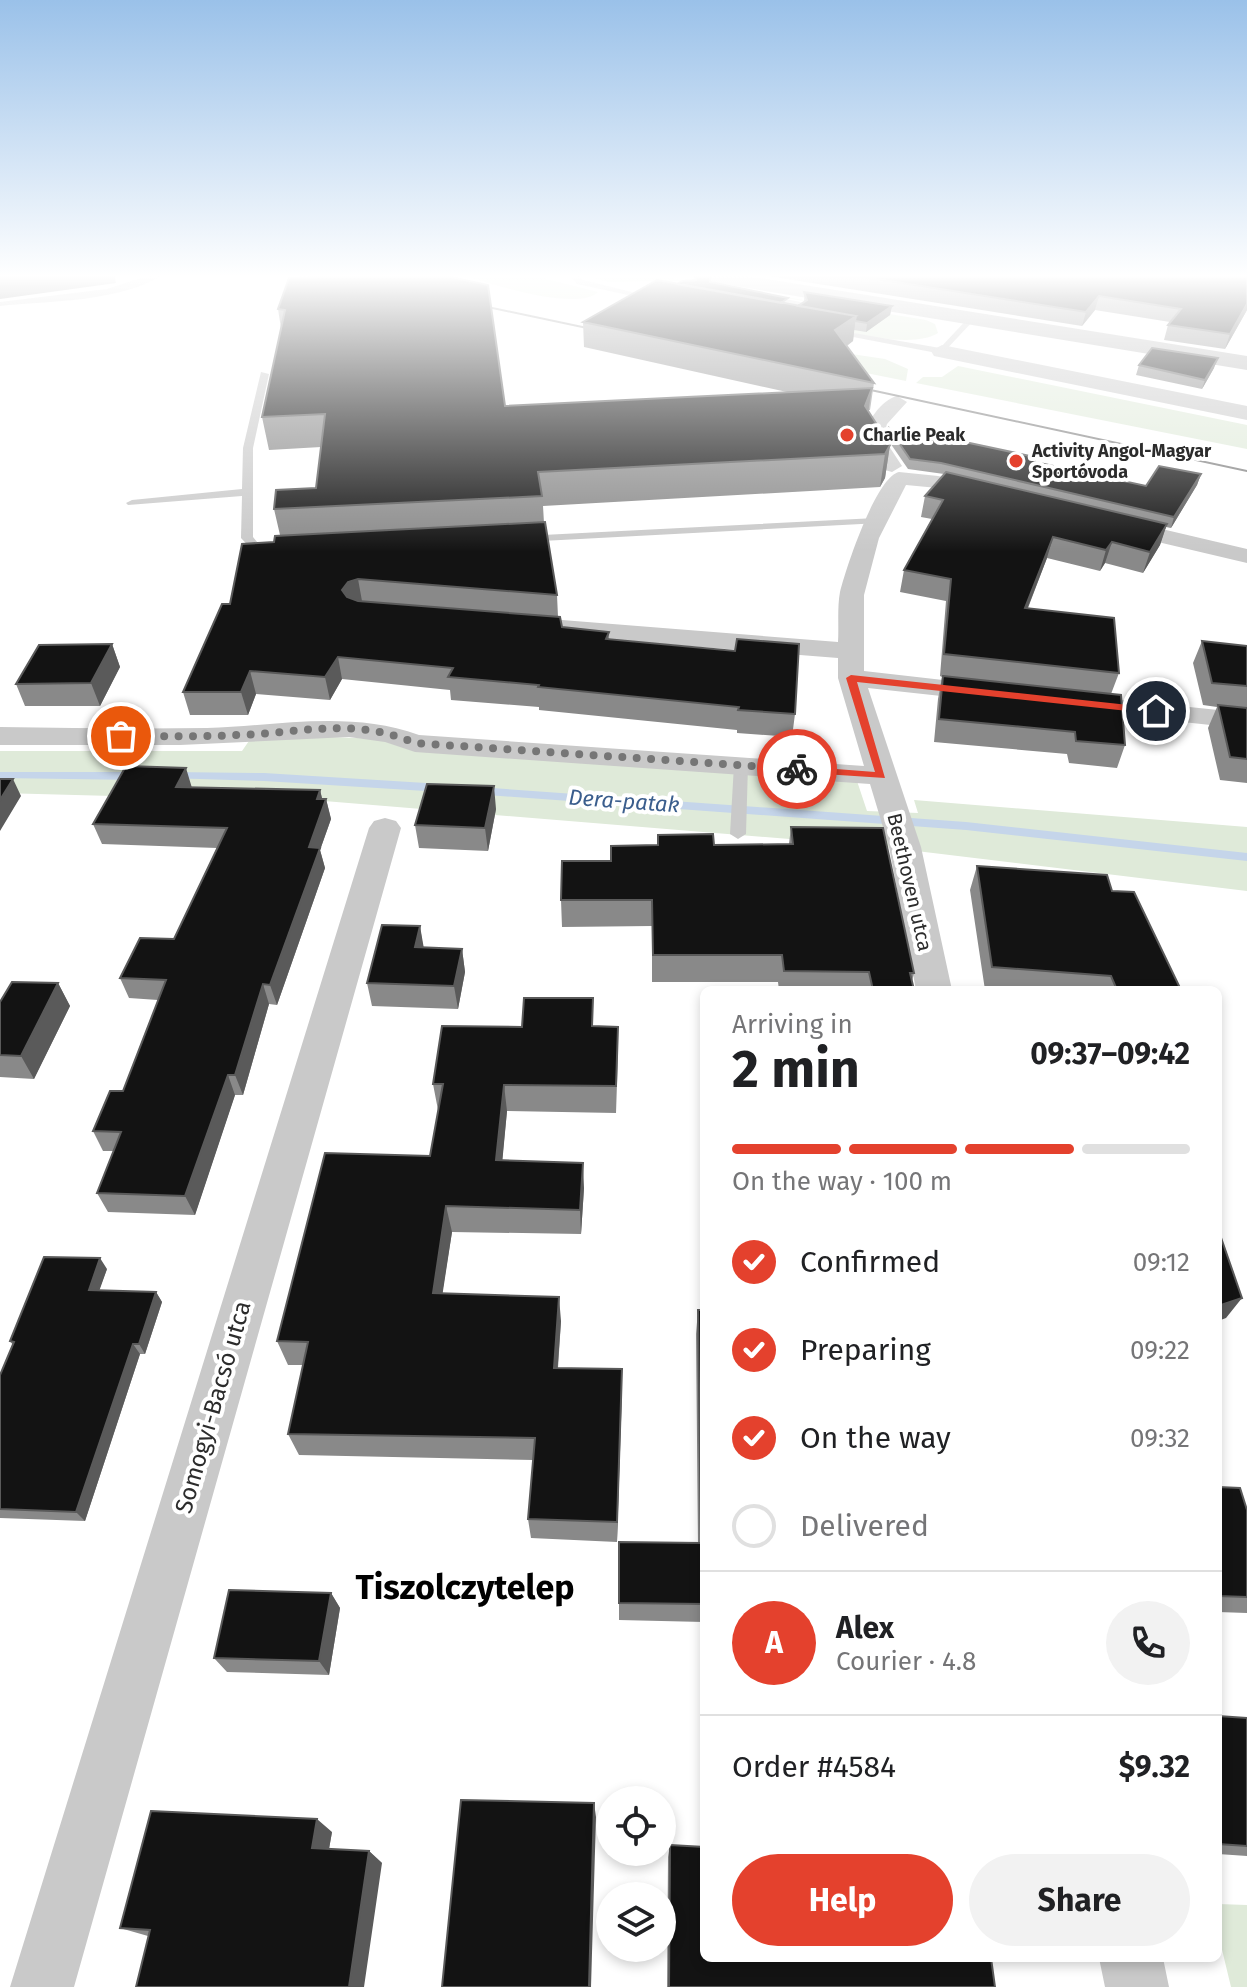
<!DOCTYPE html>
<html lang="en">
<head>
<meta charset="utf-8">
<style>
  :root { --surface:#fff; --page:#f2f2f2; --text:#202124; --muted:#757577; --line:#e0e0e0; --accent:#e4412d }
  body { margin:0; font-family:"Fira Sans",sans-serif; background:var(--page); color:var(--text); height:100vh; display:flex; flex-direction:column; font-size:30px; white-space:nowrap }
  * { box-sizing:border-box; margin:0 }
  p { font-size:26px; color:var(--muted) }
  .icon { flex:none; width:44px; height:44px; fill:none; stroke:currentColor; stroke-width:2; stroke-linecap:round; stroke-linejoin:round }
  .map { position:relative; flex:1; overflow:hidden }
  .details { position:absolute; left:700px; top:986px; width:522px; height:976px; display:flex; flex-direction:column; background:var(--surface); border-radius:12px; box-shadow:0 4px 12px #0003 }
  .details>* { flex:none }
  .buttons { position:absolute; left:596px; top:1786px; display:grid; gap:16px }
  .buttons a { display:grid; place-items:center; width:80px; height:80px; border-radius:50%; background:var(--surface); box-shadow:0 4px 12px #0003; font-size:40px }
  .pin { position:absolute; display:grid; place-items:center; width:68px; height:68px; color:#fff; margin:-34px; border:4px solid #fff; border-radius:50%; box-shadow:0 2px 8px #0007 }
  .courier { position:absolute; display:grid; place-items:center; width:80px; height:80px; margin:-40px; border:6px solid #e4412d; border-radius:50%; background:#fff; color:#222; box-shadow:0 2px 10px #0007 }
  .headline em { font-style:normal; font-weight:700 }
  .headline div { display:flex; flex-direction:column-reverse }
  .headline { display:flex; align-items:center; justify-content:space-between; height:136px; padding:0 32px }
  h1 { font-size:52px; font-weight:700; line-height:60px }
  .bar { display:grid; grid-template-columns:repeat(4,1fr); gap:12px 8px; align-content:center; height:96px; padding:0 32px }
  .bar i { height:10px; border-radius:6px; background:var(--line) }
  .bar .on { background:var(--accent) }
  .bar p { grid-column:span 4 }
  .line { display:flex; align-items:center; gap:20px; padding:0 32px; border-top:2px solid var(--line) }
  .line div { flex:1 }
  .round { display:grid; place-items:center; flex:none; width:84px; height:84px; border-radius:42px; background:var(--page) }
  ol { padding:0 32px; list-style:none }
  li { display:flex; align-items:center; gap:24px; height:88px }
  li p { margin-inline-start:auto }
  li .icon { padding:8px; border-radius:50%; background:var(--accent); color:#fff; stroke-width:4 }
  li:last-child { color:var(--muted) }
  li i { width:44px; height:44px; border:4px solid var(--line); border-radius:50% }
  .button { display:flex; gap:16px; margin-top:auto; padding:16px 32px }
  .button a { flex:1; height:92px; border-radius:48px; background:var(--accent); color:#fff; font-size:32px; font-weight:700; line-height:92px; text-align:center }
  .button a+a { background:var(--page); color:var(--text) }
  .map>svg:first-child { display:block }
</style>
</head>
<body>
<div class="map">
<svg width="1247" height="1987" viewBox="0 0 1247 1987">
  <rect width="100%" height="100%" fill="#fff"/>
  <path fill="#dfead9" d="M462,274H527L598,292C578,312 488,284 462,274Z
    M645,274L926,320L935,324L938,333C909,351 840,329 806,323L828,305L683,281L608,282L581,275Z
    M838,352L885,359L908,369L906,381L821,364Z
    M958,366L1247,425V449L916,383L923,377H942Z
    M303,736L383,739L856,778L867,811L918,813L914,800L1247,827V891L875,846L225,793L113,796L0,793V751H242L251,738Z
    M1218,1904L1247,1905V1987H1231L1218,1933Z"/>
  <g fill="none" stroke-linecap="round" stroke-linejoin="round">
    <path fill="#c5d5ea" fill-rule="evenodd" d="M0,772H138L144,776L138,780L0,778Z
      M171,772L264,773L442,784L448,788L442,792L264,781L167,778L165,776Z
      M478,787L966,822L1247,853V861L966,830L474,794V788Z"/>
    <path fill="#c9c9c9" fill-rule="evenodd" d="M153,274H163C124,302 47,301 0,306V302L107,289Z
      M568,274H577L583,280L660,299L656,301L577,284Z
      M764,295L801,302L805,304L782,321L779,316L794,305L761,299Z
      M971,315L974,320L942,354L827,332L831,329L940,348Z
      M261,372L269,374L253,448V537L262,548L274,550V554L255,553L241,538L242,496L128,505L126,503L132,500L242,489L243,448Z
      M876,518L880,519V523L523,542L517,539L523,536Z
      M741,761L748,765L746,834L738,839L730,834L734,765Z"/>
    <path fill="#c9c9c9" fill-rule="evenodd" d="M897,396L907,402L887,424L883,437L902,466L892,472L885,470L863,437C868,421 880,401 897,396Z
      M899,472L938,476L992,488L995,493L984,500L938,488L906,485L879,538L864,595V671L987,685L997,687L1001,693L997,699L987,701L868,688L921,847L952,990H916L889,847L870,784L415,752L385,742L349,737L180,745H0V727C69,728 138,729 207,728C279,726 349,710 419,735L864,766L838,678V658L562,636L553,633L549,628L553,623L562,620L838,642C839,626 837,608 840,592C846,568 876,477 899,472Z
      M1115,518L1247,549V563L1107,530L1104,525L1107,520Z
      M1074,695L1247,713V729L1064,709L1060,703L1064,697Z
      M385,818L396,821L401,828L74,1987H10L369,828L374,821Z
      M1099,1958H1163L1169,1987H1105Z"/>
    <path fill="#c9c9c9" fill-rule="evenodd" d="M942,345L1247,406V420L934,356L931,351Z"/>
    <path fill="#b6b6b6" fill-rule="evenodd" d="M689,274H735L1247,356V370L698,280Z"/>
    <path stroke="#818181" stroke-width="2" d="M469,303L606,332
      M852,386L1247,471"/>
  </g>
  <path fill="#898989" d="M695,274L710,282L798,306L804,302V292L892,306L890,315L866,332L854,330L853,341L847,346L874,383L870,410H869L868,412L890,445L885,478L880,487L543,506L544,523L557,595L558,617L562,627L609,632V639L795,714L792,737L737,733V730L539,710V707L451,700L450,690L342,679L330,700L256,694L248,715H190L183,692L230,604L280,535L274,509L316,488L321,447L269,450L262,417L281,328L278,309L289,278L505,406L787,392L584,347L583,322L677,284L695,280Z
    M755,274H1247V310L1225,349L1164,340L1168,325L1170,322L1095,310L1082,326Z
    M1139,365L1214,368L1202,389L1136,375Z
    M888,427L899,439L1035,462L1146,486L1201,474L1197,485L1171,528L1166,527L1160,545L1143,573L1105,563L1100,571L1047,558L1028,608L1119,673L1111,694L1125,745L1117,768L1069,763L1067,754L934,742L938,699L942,677L940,676L946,601L900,592L904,570L932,519L921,517L925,496L944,474L908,469L886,437Z
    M1202,641L1247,646V783L1220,780L1208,728L1217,707L1203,705L1193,663Z
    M112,644L120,667L100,706H25L16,684Z
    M192,787L320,790L322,799H326L331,819L320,850L325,868L277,1005L269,1004L243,1095H235L195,1215L108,1212L97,1193L114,1151H103L93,1131L123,1091L158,1000L129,998L120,978L174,939L217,848L102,844L93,824Z
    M496,809L488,851L419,848L415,825Z
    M791,827L914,973L912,981L914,990H779L778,982H652V926L562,927L561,900L611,861L657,845L658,835L714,845L789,844Z
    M977,866L1112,891L1181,990H985L970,890Z
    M420,926L423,948L462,949L465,972L458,1009L372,1006L367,983Z
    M58,983L70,1006L34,1079L0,1077V1002Z
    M593,1026L618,1053L616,1113L507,1111L502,1161L584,1188L581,1234L452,1232L442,1294L561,1321L558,1368L622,1369L617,1542L531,1538L528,1519L533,1460L299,1455L288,1434L303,1365H288L277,1341L430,1156L438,1110L433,1084L522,1027Z
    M107,1269L99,1290L156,1292L162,1302L145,1354H140L85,1521L0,1518V1375L13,1345L10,1341Z
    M698,1310H704V1622L619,1620V1542L698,1543L696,1334Z
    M1218,1487L1247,1510V1613L1218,1612Z
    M331,1593L340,1608L329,1675L227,1672L214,1658Z
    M1218,1716L1247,1718V1856L1218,1854Z
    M332,1832L329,1849L369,1851L382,1863L148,1936L120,1928Z
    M670,1845L995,1987H667L668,1857Z"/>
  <path fill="#5a5a5a" d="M0,274H114L116,283L0,299Z
    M1099,296L1095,310L1082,326L1086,312Z
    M1247,304V310L1225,349L1230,334Z
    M892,306L890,315L866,332L867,323Z
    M856,316L853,341L832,356L835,330Z
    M1218,358L1214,368L1202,389L1205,380Z
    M872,388L867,420L865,406Z
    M890,445L885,478L880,487L885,454Z
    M1201,474L1197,485L1171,528L1174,517Z
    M1167,524L1160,545L1143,573L1150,552Z
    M1053,537L1047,558L1019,630L1025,608Z
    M1112,542L1105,563L1100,571L1106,550Z
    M358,579L362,601L352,604L342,590L348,582Z
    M112,644L120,667L100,706L91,683Z
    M338,657L342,679L330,700L325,677Z
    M250,671L256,694L248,715L241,692Z
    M186,768L192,788L176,787Z
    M13,779L21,796L0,831V800Z
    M494,786L496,809L488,851L485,828Z
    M320,790L324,806L326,799L331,819L320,850L325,868L277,1005L270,985L309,847L317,799Z
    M420,926L424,949L415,947Z
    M462,949L465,972L458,1009L454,986Z
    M58,983L70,1006L34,1079L21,1056Z
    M263,984L269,1004L243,1095L235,1075Z
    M228,1075L235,1095L195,1215L185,1196Z
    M504,1085L507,1111L500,1186L496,1160Z
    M583,1163L584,1188L581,1234L580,1210Z
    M446,1206L452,1232L439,1317L433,1293Z
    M100,1258L107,1269L96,1300L89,1290Z
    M156,1292L162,1302L145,1354L139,1344Z
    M559,1297L561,1321L556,1390L554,1368Z
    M1242,1298L1226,1318L1218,1321V1306Z
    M133,1344L140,1354L85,1521L76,1512Z
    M622,1369V1392L617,1542V1522Z
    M331,1593L340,1608L329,1675L319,1661Z
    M594,1803L596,1817L591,1987H589Z
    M317,1819L332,1832L327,1860L312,1848Z
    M369,1851L382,1863L364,1987H349Z"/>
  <path fill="#131313" stroke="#5a5a5a" stroke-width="2" d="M437,274L488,285L505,406L872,388L865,406L890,445L885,454L538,472L542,496L274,509L276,490L316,488L325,414L262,417L285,310L278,309L289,278Z
    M695,274L710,276V282L788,298L781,303L677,284L682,281L696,280Z
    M845,274H1247V304L1230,334L1168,325L1181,309L1099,296L1086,312Z
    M657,280L856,316L835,330L874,383L583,322Z
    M804,292L892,306L867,323L855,321L856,316L798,306L807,300Z
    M1152,348L1218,358L1205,380L1139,365Z
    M888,427L899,439L909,430L1035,457V462L1146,486L1159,466L1201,474L1174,517L941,463L910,459Z
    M946,472L1167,524L1150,552L1112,542L1106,550L1053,537L1025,608L1114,618L1119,673L944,654L951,579L904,570L943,500L925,496Z
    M545,522L557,595L358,579L348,582L342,590L347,597L358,601L560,617L562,627L609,632L606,639L735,651L737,639L799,644L795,714L738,710L739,707L538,687L539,685L448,677L453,668L338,657L325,677L250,671L241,692H183L222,604H230L242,544L274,542L275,536Z
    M1202,641L1247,646V686L1212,683Z
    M112,644L91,683L16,684L39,645Z
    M943,676L1121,695L1125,745L1076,741L1075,732L939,719Z
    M1218,705L1247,708V759L1230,757Z
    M126,766L186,768L176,787L320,790L317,799H326L309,847L320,848L270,985L263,984L235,1075H228L185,1196L97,1193L121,1132L93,1131L110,1091H123L166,980L120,978L140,938L174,939L227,828L93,824Z
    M0,779H13L0,800Z
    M427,784L494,786L485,828L415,825Z
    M791,827L883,828L914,973H910L914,990H873L869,972L784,971L782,955H653L652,900H561L562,861H611V846L658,845V835L713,834L714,845L793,844Z
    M977,866L1107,875L1112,891L1134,892L1181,990H1117L1111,976L992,967Z
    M382,925L420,926L415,947L462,949L454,986L367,983Z
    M12,982L58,983L21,1056L0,1055V1002Z
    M524,998H593L592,1026L618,1027L616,1086L504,1085L496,1160L583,1163L580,1210L446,1206L433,1293L559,1297L554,1368L622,1369L617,1522L528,1519L535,1438L288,1434L308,1342L277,1341L325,1153L430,1156L443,1084H433L442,1026L522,1027Z
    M1218,1229L1242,1298L1218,1306Z
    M44,1257L100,1258L89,1290L156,1292L139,1344H133L76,1512L0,1509V1375L14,1342L10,1341Z
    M698,1310H704V1604L619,1603V1542L701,1543Z
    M1218,1487L1240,1488L1247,1510V1597L1218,1596Z
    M229,1590L331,1593L319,1661L214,1658Z
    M1218,1716L1247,1718V1846L1218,1844Z
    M461,1800L594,1803L589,1987H442Z
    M151,1811L317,1819L312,1848L369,1851L349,1987H136L150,1930L120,1928Z
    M670,1845L704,1847V1958H991L995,1987H669Z"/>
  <linearGradient id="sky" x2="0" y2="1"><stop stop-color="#9ac1e9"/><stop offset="0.5" stop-color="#fff"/><stop offset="1" stop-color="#fff" stop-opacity="0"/></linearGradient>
  <rect width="1247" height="552" fill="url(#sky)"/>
  <path fill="#e4412d" d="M851,675L1156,708L1161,711L1156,714L857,682L885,778L793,772V767L797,766L875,772L846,678Z"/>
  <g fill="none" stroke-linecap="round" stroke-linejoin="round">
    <path stroke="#767676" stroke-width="8" stroke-dasharray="0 14.4" d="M121,736C160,736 199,737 238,735C301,733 354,717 415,743L797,769"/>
  </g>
  <g fill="#e4412d" stroke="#fff" stroke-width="3">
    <circle cx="847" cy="435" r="8"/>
    <circle cx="1016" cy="461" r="8"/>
  </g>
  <g text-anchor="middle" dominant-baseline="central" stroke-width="8" stroke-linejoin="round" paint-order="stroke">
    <g font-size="18" font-weight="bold" fill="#2c2c2c" stroke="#fff" text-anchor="start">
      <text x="863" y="435">Charlie Peak</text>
      <text x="1032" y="451">Activity Angol-Magyar<tspan x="1032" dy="21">Sportóvoda</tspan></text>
    </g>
    <g font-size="20" fill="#2c2c2c" stroke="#fff">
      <text transform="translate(910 882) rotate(77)">Beethoven utca</text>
    </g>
    <g font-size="22" font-style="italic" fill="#3b5e8d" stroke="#fff">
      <text transform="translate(624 801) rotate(4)">Dera-patak</text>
    </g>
    <g font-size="24" fill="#2c2c2c" stroke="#fff">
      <text transform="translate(213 1407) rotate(-74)">Somogyi-Bacsó utca</text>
    </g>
    <g font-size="34" font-weight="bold" fill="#000" stroke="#fff">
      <text x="465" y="1587">Tiszolczytelep</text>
    </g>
  </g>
</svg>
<div class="buttons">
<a><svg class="icon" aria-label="locate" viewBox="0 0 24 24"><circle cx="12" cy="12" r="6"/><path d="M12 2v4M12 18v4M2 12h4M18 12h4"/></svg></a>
<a><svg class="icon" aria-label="layers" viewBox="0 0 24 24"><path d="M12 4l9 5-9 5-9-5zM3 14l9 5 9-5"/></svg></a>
</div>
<div class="pin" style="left:121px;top:736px;background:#ea580c"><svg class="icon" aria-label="bag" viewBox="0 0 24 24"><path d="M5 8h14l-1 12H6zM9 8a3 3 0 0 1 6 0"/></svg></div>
<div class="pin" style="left:1156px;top:711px;background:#1f2937"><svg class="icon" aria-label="home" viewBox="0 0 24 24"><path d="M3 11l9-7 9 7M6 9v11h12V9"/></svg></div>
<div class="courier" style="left:797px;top:769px"><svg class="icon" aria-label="bike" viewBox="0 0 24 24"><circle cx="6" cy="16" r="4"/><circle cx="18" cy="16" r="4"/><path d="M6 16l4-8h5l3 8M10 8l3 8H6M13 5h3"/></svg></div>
<section class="details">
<div class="headline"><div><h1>2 min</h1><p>Arriving in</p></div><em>09:37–09:42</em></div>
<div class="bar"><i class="on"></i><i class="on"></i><i class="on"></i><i></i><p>On the way · 100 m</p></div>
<ol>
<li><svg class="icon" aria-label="check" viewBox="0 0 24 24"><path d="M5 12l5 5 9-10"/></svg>Confirmed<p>09:12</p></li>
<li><svg class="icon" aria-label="check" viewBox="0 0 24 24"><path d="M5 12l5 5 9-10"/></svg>Preparing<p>09:22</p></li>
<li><svg class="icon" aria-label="check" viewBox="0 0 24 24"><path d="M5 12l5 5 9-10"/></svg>On the way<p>09:32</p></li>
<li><i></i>Delivered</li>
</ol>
<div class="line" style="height:144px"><b class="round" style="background:var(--accent);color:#fff">A</b><div><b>Alex</b><p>Courier · 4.8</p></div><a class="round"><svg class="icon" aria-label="phone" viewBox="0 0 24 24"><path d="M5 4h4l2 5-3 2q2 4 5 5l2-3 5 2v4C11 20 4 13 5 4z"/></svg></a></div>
<div class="line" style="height:104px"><div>Order #4584</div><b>$9.32</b></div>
<div class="button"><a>Help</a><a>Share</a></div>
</section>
</div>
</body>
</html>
